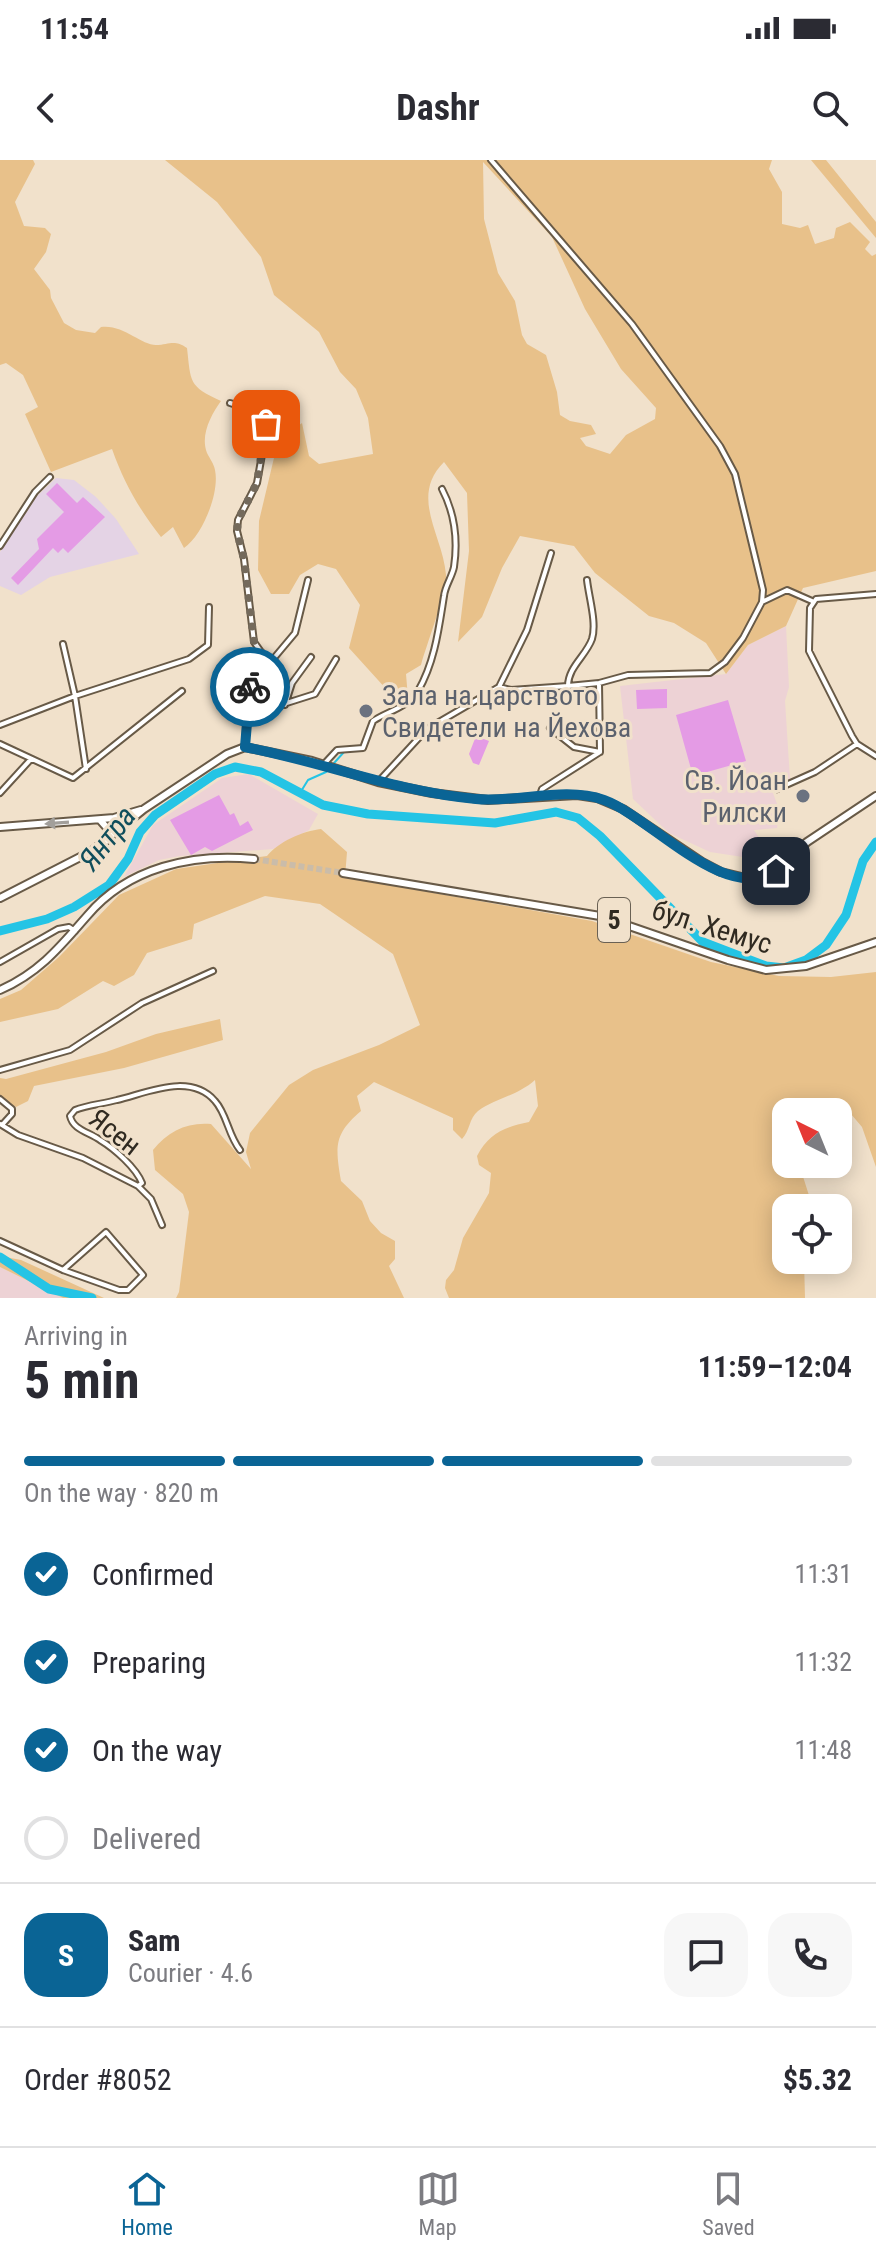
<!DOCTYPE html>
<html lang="en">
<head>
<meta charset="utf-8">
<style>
  :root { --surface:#fff; --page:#f7f7f7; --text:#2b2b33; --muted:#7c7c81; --line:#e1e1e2; --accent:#0a6495 }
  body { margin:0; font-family:"Roboto Condensed",sans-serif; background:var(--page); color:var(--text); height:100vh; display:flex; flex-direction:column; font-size:30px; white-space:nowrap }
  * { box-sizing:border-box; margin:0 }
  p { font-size:26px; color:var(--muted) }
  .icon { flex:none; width:44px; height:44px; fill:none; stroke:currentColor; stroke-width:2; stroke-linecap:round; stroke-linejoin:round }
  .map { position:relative; height:1138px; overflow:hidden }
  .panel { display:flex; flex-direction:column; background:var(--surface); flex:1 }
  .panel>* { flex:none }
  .needle { width:52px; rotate:317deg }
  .fabs { position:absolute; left:772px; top:938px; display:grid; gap:16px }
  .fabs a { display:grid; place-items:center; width:80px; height:80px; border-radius:16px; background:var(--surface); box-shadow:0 4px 20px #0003; font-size:40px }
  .pin { position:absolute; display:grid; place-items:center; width:68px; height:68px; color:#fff; margin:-34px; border-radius:16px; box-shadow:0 4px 12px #0006 }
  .courier { position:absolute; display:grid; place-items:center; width:80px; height:80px; margin:-40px; border:6px solid #0a6495; border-radius:50%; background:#fff; color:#222; box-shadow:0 2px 10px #0007 }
  .summary em { font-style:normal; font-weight:700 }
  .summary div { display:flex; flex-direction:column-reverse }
  .summary { display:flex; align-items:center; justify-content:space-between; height:136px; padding:0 24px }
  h1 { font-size:52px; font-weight:700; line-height:60px }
  .bar { display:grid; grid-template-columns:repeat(4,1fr); gap:12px 8px; align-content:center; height:96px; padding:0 24px }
  .bar i { height:10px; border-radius:6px; background:var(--line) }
  .bar .on { background:var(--accent) }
  .bar p { grid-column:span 4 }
  .line { display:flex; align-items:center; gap:20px; padding:0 24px; border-top:2px solid var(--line) }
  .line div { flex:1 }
  .round { display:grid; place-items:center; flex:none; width:84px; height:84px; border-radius:24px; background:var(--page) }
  ol { padding:0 24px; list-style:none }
  li { display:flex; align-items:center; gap:24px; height:88px }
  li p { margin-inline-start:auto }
  li .icon { padding:8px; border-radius:50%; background:var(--accent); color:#fff; stroke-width:4 }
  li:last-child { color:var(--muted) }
  li i { width:44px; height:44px; border:4px solid var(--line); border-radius:50% }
  .status { display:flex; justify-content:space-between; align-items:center; height:56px; padding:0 40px; background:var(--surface); direction:ltr }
  .status svg { height:22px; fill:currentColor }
  header { display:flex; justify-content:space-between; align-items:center; height:104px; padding:0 24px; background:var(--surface); font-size:36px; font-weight:700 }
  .tab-bar { display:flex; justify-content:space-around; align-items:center; height:112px; border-top:2px solid var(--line); background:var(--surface); font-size:22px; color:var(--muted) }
  .tab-bar a { display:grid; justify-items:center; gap:4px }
  .tab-bar .on { color:var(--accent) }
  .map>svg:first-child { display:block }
</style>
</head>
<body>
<div class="status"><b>11:54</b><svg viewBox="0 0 49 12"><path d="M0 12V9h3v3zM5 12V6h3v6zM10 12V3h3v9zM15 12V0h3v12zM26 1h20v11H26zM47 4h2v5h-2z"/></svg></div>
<header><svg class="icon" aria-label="back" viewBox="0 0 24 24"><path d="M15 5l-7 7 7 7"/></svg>Dashr<svg class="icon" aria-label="search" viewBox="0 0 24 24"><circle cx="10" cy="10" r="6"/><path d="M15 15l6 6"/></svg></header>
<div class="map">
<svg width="876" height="1138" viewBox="0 0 876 1138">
  <rect width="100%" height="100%" fill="#f1e1cb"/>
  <path fill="#edd2d5" d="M786,466L789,527L785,541L790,619L770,625L780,652L777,668L754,670L765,687L749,698L710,692L669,673L633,639L620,526L726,514L748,485Z
    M249,614L318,654L309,670L273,689L180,696L159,700L124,717L153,665L222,618Z
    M0,1107L63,1138H0Z"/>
  <path fill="#e4d3e5" d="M56,318L74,320L96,337L116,359L139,394L50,417L21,435L0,426V392L37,336Z"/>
  <path fill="#e8c18a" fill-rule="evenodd" d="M0,0H33L35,4L15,42L24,66L45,68L51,74L46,92L34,109L50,130L51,138L64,163L76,170L95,173L101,167C123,164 141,185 156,185C169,185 174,179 187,188C191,222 188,226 221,241C211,255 200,275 207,293C210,299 214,304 215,310C220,333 202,376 184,388L173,367L161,377C139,349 124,323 112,289L51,312L25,254L38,247L23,215L6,203L0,205Z
    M165,0H772L769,9L782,32V64L800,68L808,65L815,84L834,78L836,68L850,62L870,82L865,89L872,96L876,94V411L803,428L786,466L748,485L726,514L706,483L674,463L649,456L595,413L574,386L520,376L502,408L482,457L458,482L469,391L467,333L444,302C409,337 443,375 446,415C447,432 426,486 421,505L406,514L408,538L397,541L349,488L360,445L336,409L318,404L300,415L289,434H271L258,410L259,361L278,281L302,263L309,296L319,304L373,294L368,258L356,229L340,212L319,172L274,135L261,97L217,42ZM483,2L552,77L585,149L621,209L656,248L655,259L626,275L610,294L586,286L580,278L596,274L591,265L570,261L560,255L557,232L546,195L527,184L522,175L515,141L498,113L484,59Z
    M811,0H826L876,62V78Z
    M321,669L347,692L345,717L592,761L711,802L779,816L831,817L876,812V1007L862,967L845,947L829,952H786V1004H799L813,1048H786V1100H804L805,1138H449L445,1128L446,1120L454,1110L463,1078L489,1033L491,1013L479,1005L477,996C489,973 505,967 529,962L538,946L535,920C517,936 496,938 478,951C469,958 470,971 462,979L453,970V958L374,922L357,936L361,951C334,974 335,986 341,1021L362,1041L370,1061L381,1073L395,1081V1099L389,1106L404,1138H176L179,1132L189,1052L183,1034L155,1010L153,990C168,971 187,962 211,964L251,1009L246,992L250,973L289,925L313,910L379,885L420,865L393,794L320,744L265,736L194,764L192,779L147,793L134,815L114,826L103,821L58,849L0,862V839L21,830L59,797L119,735L176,709L267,696C278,682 303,671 321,669Z
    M220,859L223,880L124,908L34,926L28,941L16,947L0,937V918L6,919L106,892L156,874Z
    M0,1096L21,1100L104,1138H63L0,1107Z"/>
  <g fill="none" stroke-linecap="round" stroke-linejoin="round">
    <path stroke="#24c4e5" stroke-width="2" d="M300,633L308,620L326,612L344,592"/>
    <path stroke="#24c4e5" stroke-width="9" d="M0,771L47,759L74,747L109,725L128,699L140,672L155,655L215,614L235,607L261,612L323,645L368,654L495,663L556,652L578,658L600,676L703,782L766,806L784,808L806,800L826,785L846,755L863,701L876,682
      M0,1097L49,1129L92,1138"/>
  </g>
  <path fill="#e49be5" d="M57,323L77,343L83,337L105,357L68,393L63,388L58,393L53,388L18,425L11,418L39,389L37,379L64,352L46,334Z
    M667,529V548L637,549L636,530Z
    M728,540L746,601L693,616L676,555Z
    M476,576L489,581L479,605L473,603L469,594Z
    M219,635L230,655L234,653L240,666L248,661L253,670L212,691L205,687L191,695L170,660Z"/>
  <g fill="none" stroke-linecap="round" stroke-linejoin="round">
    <path stroke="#cabca9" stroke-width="6" stroke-dasharray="6 3" stroke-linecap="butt" d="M254,699L343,713"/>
    <defs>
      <path id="street" d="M491,0L632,164L720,286L735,314L763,430L762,442L743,478L725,502L710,513L628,515L599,523L568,526
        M230,243L255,251L267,266L257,323L238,360L237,371L244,399L254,482L269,503
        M0,386L35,332L50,317
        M876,434L816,439L810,448L809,491L852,576L857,584L876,596
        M762,442L787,430L812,441
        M63,484L75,536L86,609
        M499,527L511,530L568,526C568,507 586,496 592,479C597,463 589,438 587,420
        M285,545L292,523L311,497
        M249,555L315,534L336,499
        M0,565L75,536L189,499L208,485L209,447
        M550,568L574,587L600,592
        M0,584L73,618L182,531
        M245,586L248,529L295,473L308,420
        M324,604L337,590L363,588L373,561C388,551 407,548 418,531C435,502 439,467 444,436C445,426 452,417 454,407C458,380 454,352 442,329
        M378,622L427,569L499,527L527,470L551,393
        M777,629L815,612L857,584
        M0,633L31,599
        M539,638L542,629L600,592L599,523
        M0,802L58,769L69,767L75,771
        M0,910L70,890L142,843L213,811
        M0,939L12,949V954L2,965
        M0,964L18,975L83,998L138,1026L151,1039L162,1065
        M138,1026L142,1023C136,1008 115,989 100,980C89,972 73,970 70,956L75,950C88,945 102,944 117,940C147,933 190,912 215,941C227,954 228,975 240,990
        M0,1081L63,1110L119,1130H128L143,1115L106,1072L63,1110"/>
      <path id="secondary" d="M100,660L108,669L106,681
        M0,667L114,658L141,650
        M0,738L92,691L144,649L227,594L245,587L312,601L378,622L432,633L488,640L577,635L597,638L623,649L702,702L721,712L750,719L776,711L807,682L876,636"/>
      <path id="primary" d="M343,713L600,756L728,800L766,810L806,806L876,782
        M0,830C39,813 60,787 87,756C128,707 193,693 254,699"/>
    </defs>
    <use href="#street" stroke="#685a47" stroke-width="8"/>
    <use href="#secondary" stroke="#685a47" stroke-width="10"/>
    <use href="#primary" stroke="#685a47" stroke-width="10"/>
    <use href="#street" stroke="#fff" stroke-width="4"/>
    <use href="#secondary" stroke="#fff" stroke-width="6"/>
    <use href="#primary" stroke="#fff" stroke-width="6"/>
  </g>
  <defs><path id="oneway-solid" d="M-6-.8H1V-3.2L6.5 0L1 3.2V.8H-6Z" transform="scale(2)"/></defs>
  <use fill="#a29f9b" href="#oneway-solid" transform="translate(57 663) rotate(176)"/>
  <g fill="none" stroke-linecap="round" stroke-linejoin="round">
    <path stroke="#746a5c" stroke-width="8" stroke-dasharray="0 14.4" d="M250,527L269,503L254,482L244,399L237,371L238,360L257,323L266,264"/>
    <path stroke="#0a6495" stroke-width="10" d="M250,527L245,587C323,602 397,632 476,639C518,643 564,626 604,640C651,657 724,744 776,711"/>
  </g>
  <g fill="#6b7280" stroke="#f1e1cb" stroke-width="3">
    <circle cx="366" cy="551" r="8"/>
    <circle cx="803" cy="636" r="8"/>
  </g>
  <g text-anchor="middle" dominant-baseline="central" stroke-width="6" stroke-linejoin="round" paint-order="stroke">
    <rect fill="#f1e1cb" stroke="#6a6154" stroke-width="2" x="598" y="738" width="32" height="44" rx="6"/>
    <g font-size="26" font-weight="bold" fill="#302a21">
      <text x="614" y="760">5</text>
    </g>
    <g font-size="28" fill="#5b616d" stroke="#f1e1cb" text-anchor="start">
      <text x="382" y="535">Зала на царството<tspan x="382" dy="32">Свидетели на Йехова</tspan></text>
      <text x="787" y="620" text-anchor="end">Св. Йоан<tspan x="787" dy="32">Рилски</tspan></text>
    </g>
    <g font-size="28" fill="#302a21" stroke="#f1e1cb">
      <text transform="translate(712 767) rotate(17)">бул. Хемус</text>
      <text transform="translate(115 972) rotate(38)">Ясен</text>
    </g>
    <g font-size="30" font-style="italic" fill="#104e5c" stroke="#f1e1cb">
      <text transform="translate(107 678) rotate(-52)">Янтра</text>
    </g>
  </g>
</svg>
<div class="fabs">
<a><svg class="needle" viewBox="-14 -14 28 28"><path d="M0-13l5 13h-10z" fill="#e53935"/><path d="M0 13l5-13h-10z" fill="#7c7c81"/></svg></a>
<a><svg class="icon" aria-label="locate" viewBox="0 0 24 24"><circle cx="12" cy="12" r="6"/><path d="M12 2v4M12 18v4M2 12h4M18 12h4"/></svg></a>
</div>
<div class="pin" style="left:266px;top:264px;background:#ea580c"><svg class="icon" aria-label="bag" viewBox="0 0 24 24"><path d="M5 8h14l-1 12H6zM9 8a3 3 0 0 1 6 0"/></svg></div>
<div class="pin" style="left:776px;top:711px;background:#1f2937"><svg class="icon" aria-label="home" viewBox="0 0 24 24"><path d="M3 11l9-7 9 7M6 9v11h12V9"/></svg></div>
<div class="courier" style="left:250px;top:527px"><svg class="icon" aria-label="bike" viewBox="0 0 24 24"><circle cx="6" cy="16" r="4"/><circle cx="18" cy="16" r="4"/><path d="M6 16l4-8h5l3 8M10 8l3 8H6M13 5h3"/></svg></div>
</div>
<section class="panel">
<div class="summary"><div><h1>5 min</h1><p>Arriving in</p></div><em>11:59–12:04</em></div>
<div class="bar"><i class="on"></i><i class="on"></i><i class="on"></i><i></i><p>On the way · 820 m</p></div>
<ol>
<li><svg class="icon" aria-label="check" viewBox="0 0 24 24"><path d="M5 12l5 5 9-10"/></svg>Confirmed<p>11:31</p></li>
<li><svg class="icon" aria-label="check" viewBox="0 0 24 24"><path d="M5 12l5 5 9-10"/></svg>Preparing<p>11:32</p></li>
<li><svg class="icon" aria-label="check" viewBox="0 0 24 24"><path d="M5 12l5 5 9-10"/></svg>On the way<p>11:48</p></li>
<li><i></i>Delivered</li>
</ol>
<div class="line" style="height:144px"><b class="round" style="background:var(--accent);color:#fff">S</b><div><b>Sam</b><p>Courier · 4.6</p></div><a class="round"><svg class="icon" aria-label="chat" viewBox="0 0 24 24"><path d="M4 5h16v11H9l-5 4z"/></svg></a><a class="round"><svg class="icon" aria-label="phone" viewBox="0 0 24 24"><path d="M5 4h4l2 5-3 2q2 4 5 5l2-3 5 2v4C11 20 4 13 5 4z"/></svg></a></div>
<div class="line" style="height:104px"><div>Order #8052</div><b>$5.32</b></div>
</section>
<nav class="tab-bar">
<a class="on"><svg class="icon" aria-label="home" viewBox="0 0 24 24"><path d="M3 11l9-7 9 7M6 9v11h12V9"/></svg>Home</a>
<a><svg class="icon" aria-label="map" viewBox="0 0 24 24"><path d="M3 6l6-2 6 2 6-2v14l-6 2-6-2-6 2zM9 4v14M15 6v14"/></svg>Map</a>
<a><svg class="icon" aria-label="saved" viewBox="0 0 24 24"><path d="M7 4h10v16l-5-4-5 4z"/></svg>Saved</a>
</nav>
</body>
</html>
